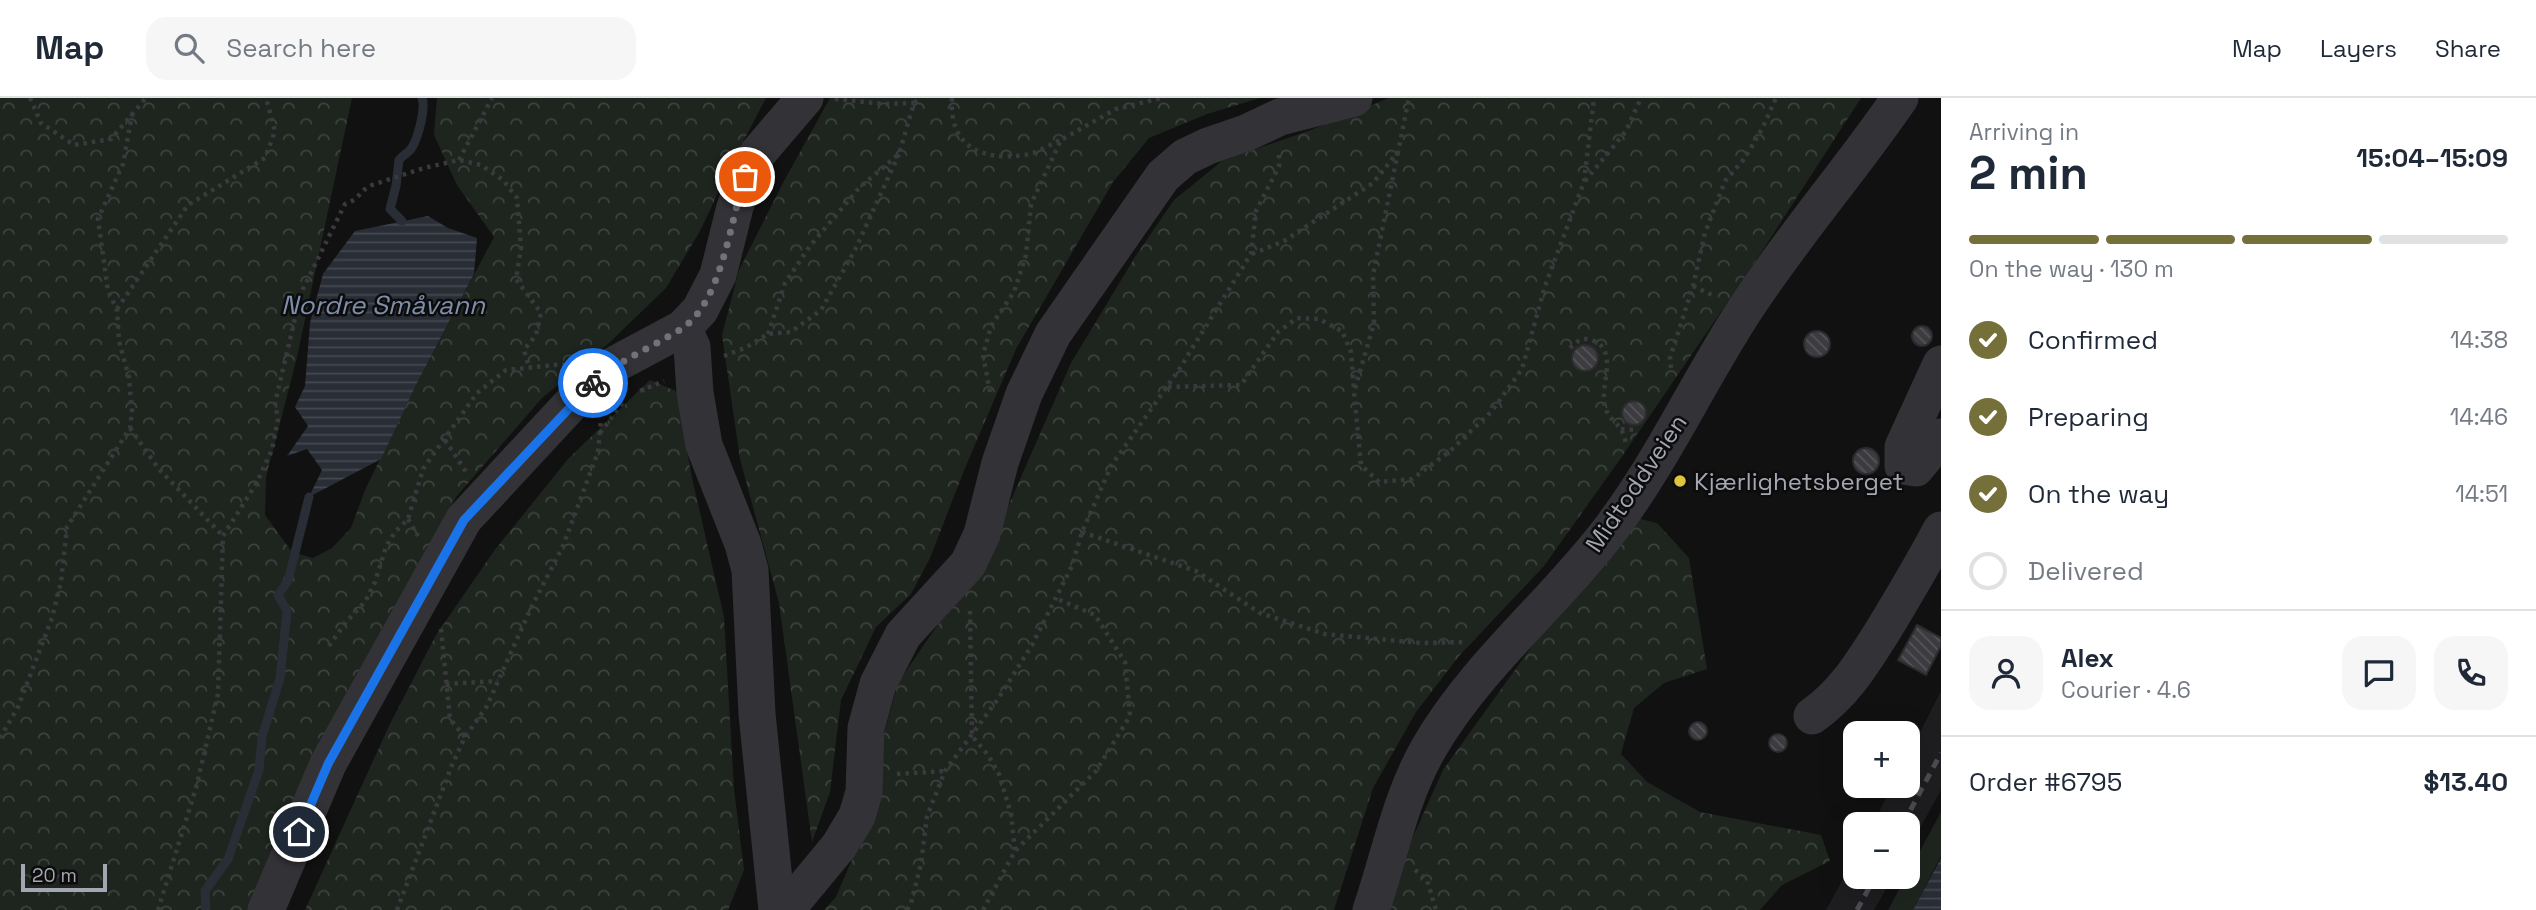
<!DOCTYPE html>
<html lang="en">
<head>
<meta charset="utf-8">
<style>
  :root { --surface:#fff; --page:#f6f6f7; --text:#1f2937; --muted:#747a83; --line:#e0e1e3; --accent:#756f3a }
  body { margin:0; font-family:"Space Grotesk",sans-serif; background:var(--page); color:var(--text); height:100vh; display:flex; flex-direction:column; font-size:26px; white-space:nowrap }
  * { box-sizing:border-box; margin:0 }
  p { font-size:23px; color:var(--muted) }
  .icon { flex:none; width:38px; height:38px; fill:none; stroke:currentColor; stroke-width:2; stroke-linecap:round; stroke-linejoin:round }
  .map { position:relative; flex:1; overflow:hidden }
  .panel { display:flex; flex-direction:column; background:var(--surface); width:595px }
  .panel>* { flex:none }
  .buttons { position:absolute; left:1843px; top:623px; display:grid; gap:14px }
  .buttons a { display:grid; place-items:center; width:77px; height:77px; border-radius:14px; background:var(--surface); box-shadow:0 7px 28px #0002; font-size:35px }
  .scale { position:absolute; left:21px; bottom:18px; width:86px; box-sizing:border-box; padding-left:7px; border:4px solid #a4a6b2; border-top:0; font-size:19px; line-height:24px; white-space:nowrap; color:#a4a6b2; -webkit-text-stroke:5px #0c0c0d; paint-order:stroke }
  .pin { position:absolute; display:grid; place-items:center; width:60px; height:60px; color:#fff; margin:-30px; border:4px solid #fff; border-radius:50%; box-shadow:0 2px 7px #0007 }
  .courier { position:absolute; display:grid; place-items:center; width:70px; height:70px; margin:-35px; border:5px solid #1a73e8; border-radius:50%; background:#fff; color:#222; box-shadow:0 2px 9px #0007 }
  .summary em { font-style:normal; font-weight:600 }
  .summary div { display:flex; flex-direction:column-reverse }
  .summary { display:flex; align-items:center; justify-content:space-between; height:119px; padding:0 28px }
  h1 { font-size:46px; font-weight:600; line-height:52px }
  .bar { display:grid; grid-template-columns:repeat(4,1fr); gap:10px 7px; align-content:center; height:84px; padding:0 28px }
  .bar i { height:9px; border-radius:5px; background:var(--line) }
  .bar .on { background:var(--accent) }
  .bar p { grid-column:span 4 }
  .line { display:flex; align-items:center; gap:18px; padding:0 28px; border-top:2px solid var(--line) }
  .line div { flex:1 }
  .round { display:grid; place-items:center; flex:none; width:74px; height:74px; border-radius:21px; background:var(--page) }
  ol { padding:0 28px; list-style:none }
  li { display:flex; align-items:center; gap:21px; height:77px }
  li p { margin-inline-start:auto }
  li .icon { padding:7px; border-radius:50%; background:var(--accent); color:#fff; stroke-width:4 }
  li:last-child { color:var(--muted) }
  li i { width:38px; height:38px; border:4px solid var(--line); border-radius:50% }
  header { display:flex; align-items:center; gap:42px; box-sizing:border-box; height:98px; padding:0 35px; background:var(--surface); border-bottom:2px solid var(--line) }
  header strong { font-size:33px }
  nav { display:flex; gap:38px; margin-inline-start:auto; font-size:24px }
  .search { width:490px; height:63px; background:var(--page); display:flex; align-items:center; gap:18px; box-sizing:border-box; padding:0 24px; border-radius:21px; color:var(--muted); font-size:26px }
  main { display:flex; flex:1; min-height:0 }
  .map>svg:first-child { display:block }
</style>
</head>
<body>
<header>
<strong>Map</strong>
<div class="search"><svg class="icon" aria-label="search" viewBox="0 0 24 24"><circle cx="10" cy="10" r="6"/><path d="M15 15l6 6"/></svg>Search here</div>
<nav><a>Map</a><a>Layers</a><a>Share</a></nav>
</header>
<main>
<div class="map">
<svg width="1941" height="812" viewBox="0 0 1941 812">
  <defs>
    <pattern id="forest-crowns" width="20" height="18" patternUnits="userSpaceOnUse" patternTransform="scale(1.75)"><rect width="20" height="18" fill="#1e251f"/><path d="M2 6a3 3 0 1 1 6 0M12 15a3 3 0 1 1 6 0" fill="none" stroke="#3c423d"/></pattern>
    <pattern id="water-rules" width="6" height="5" patternUnits="userSpaceOnUse" patternTransform="scale(1.75)"><rect width="6" height="5" fill="#292d35"/><path d="M0 2.5h6" fill="none" stroke="#454850"/></pattern>
    <pattern id="building-back-hatch" width="6" height="6" patternUnits="userSpaceOnUse" patternTransform="scale(1.75)"><rect width="6" height="6" fill="#3c3b3f"/><path d="M-1 5l2 2M0 0l6 6M5-1l2 2" fill="none" stroke="#555458"/></pattern>
  </defs>
  <rect width="100%" height="100%" fill="#111112"/>
  <path fill="#1e1d1f" d="M1941,593V692L1908,752V726H1873L1892,688H1908V658Z
    M1855,759V779H1893L1874,812H1826Z"/>
  <path fill="#1e251f" d="M1941,714V758L1913,812H1888Z"/>
  <path fill="url(#forest-crowns)" d="M0,0H352L297,259L266,379L265,417L292,454L313,460L332,450L351,430L365,392L417,285L494,139L457,87L434,37L437,0H766L735,59L700,133L666,190L609,245L542,300L456,399L347,594L248,812H0Z
    M830,0H1260L1207,16L1149,40L1113,84L1016,251L965,370L930,460L911,496L876,529L841,602L830,694L812,744L779,505L740,361L722,237L739,172L784,83Z
    M1389,0H1861L1757,161L1623,357L1544,468L1459,558L1416,614L1373,690L1334,812H824L836,799L862,738L872,680L898,585L990,450L1071,265L1135,159L1174,102L1222,63L1311,32Z
    M650,282L676,293L692,380L724,519L734,691L744,772L728,812H305L389,628L436,537L494,453L568,361Z
    M1633,419L1657,425L1689,460L1707,571L1664,585L1634,610L1621,656L1647,684L1700,714L1821,737L1830,763L1782,787L1760,812H1386L1399,770L1443,672L1568,498Z"/>
  <path fill="url(#water-rules)" d="M428,118L448,130L477,140L474,176L417,285L381,361L309,399L322,372L307,351L287,358L308,328L295,309L305,288L310,225L323,176L355,133Z
    M1941,760V812H1913Z"/>
  <g fill="none" stroke-linecap="round" stroke-linejoin="round">
    <path stroke="#292d35" stroke-width="9" d="M402,123L390,111L396,88L399,62C403,57 408,55 411,51C418,41 426,10 422,0
      M206,812L205,793L228,761L259,672L262,639L280,580L287,513L278,497L288,483L309,399"/>
  </g>
  <path fill="url(#building-back-hatch)" stroke="#2c2b2e" stroke-width="2" d="M1912 238a10 10 0 1 1 20 0a10 10 0 1 1-20 0Z
    M1804 246a13 13 0 1 1 26 0a13 13 0 1 1-26 0Z
    M1572 260a13 13 0 1 1 26 0a13 13 0 1 1-26 0Z
    M1622 315a12 12 0 1 1 24 0a12 12 0 1 1-24 0Z
    M1853 363a13 13 0 1 1 26 0a13 13 0 1 1-26 0Z
    M1917,527L1941,540V548L1926,577L1898,562Z
    M1689 633a9 9 0 1 1 18 0a9 9 0 1 1-18 0Z
    M1769 645a9 9 0 1 1 18 0a9 9 0 1 1-18 0Z"/>
  <g fill="none" stroke-linecap="round" stroke-linejoin="round">
    <path stroke="#39393e" stroke-width="4.5" stroke-dasharray="3.5 5" stroke-linecap="butt" d="M30,0L41,25L74,47L111,41L146,0
      M952,0C949,48 980,63 1024,57C1036,56 1049,47 1060,42
      M835,1L884,6L914,5
      M1398,54L1373,177L1374,225L1354,294L1361,367L1379,384L1412,381L1449,354L1492,313L1522,271L1545,188L1584,84L1594,0
      M459,62L492,0
      M1585,83L1626,33L1641,0
      M1252,156L1284,143L1373,85L1398,54L1409,0
      M1693,188L1714,198
      M117,211L188,107L265,60L275,33L266,0
      M768,236L785,185L810,148L859,90L899,56L914,5L920,0
      M1570,250C1577,243 1583,238 1594,243C1619,254 1599,289 1605,309C1608,320 1616,323 1621,332C1624,336 1625,343 1627,348
      M724,258L745,250L768,236L791,234L821,212L855,152L899,56
      M1671,270L1670,260L1693,188L1705,135L1725,83L1745,60L1763,29L1776,0
      M1168,289L1241,287L1278,234L1297,220L1319,221L1342,233L1351,254L1354,290
      M640,293L664,283
      M990,294L983,257L991,228L1014,194L1026,157L1031,106L1061,42L1116,11L1162,0
      M130,330L158,370L223,438
      M1621,331L1638,332
      M600,335L624,303
      M445,342L466,374
      M408,421L418,438
      M1082,434L1196,473L1260,515L1325,536L1421,545L1467,544
      M970,513L972,638L988,657L999,676L1011,716L1015,753
      M441,531L450,621L465,639
      M329,548L346,524L365,504L375,484L386,449L395,434L408,421L423,371L477,295L506,272L564,266
      M446,586L498,583
      M0,640L18,609L52,520L61,484L67,429L130,330L132,314L129,280L119,243L117,212L108,193L98,121L123,66L132,17
      M897,676L945,673
      M1415,772L1427,782L1436,812
      M158,812L196,690L218,596L223,438L256,386L272,352L278,321L275,305L301,195L345,106C362,100 357,94 372,87L424,70L459,62L481,67L503,82L517,100L521,150L516,181L541,215L536,237L524,252L529,269
      M397,812L452,667L465,639L487,608L531,510L563,448L598,354L601,321
      M907,812L911,805L921,766L927,718L945,673L998,601L1032,547L1072,468L1082,434L1111,368L1178,273L1251,156L1256,113L1279,68V53
      M983,812L1015,753L1096,673L1130,618L1125,564L1095,517L1055,500"/>
    <path stroke="#333337" stroke-width="37" d="M683,230L692,249L695,295L704,347L743,446L750,472L757,616L777,812
      M1941,266L1903,349V368L1916,370L1941,339
      M1812,618C1845,595 1863,564 1884,531C1904,498 1923,466 1941,432
      M266,812L328,666L464,421L582,294L610,269L683,230L700,212L718,177L735,109L745,79L758,55L805,0
      M786,812L839,748L857,718L864,694L866,630L878,586L903,537L968,466L982,436L1000,365L1024,296L1053,236L1163,78L1185,59L1208,48L1246,35L1280,19L1354,0
      M1371,812C1390,757 1400,699 1430,648C1478,566 1555,505 1612,429C1663,361 1698,284 1744,213C1792,139 1850,73 1900,0"/>
    <path stroke="#4c4c52" stroke-width="5" stroke-dasharray="9 7" stroke-linecap="butt" d="M1903,726L1941,655
      M1857,812L1875,779"/>
  </g>
  <g fill="none" stroke-linecap="round" stroke-linejoin="round">
    <path stroke="#71727a" stroke-width="7" stroke-dasharray="0 12.6" d="M593,285C619,262 651,250 681,231C722,205 730,123 745,79"/>
    <path stroke="#1a73e8" stroke-width="9" d="M299,734L328,666L464,422L593,285"/>
  </g>
  <circle fill="#dfc43d" stroke="#0c0c0d" stroke-width="2.5" cx="1680" cy="383" r="7"/>
  <g text-anchor="middle" dominant-baseline="central" stroke-width="5" stroke-linejoin="round" paint-order="stroke">
    <g font-size="24" fill="#a4a6b2" stroke="#0c0c0d" text-anchor="start">
      <text x="1694" y="383">Kjærlighetsberget</text>
    </g>
    <g font-size="24" fill="#a4a6b2" stroke="#0c0c0d">
      <text transform="translate(1636 385) rotate(-56)">Midtoddveien</text>
    </g>
    <g font-size="26" font-style="italic" fill="#7e8eaa" stroke="#0c0c0d">
      <text x="383" y="207">Nordre Småvann</text>
    </g>
  </g>
</svg>
<div class="buttons">
<a>+</a>
<a>−</a>
</div>
<div class="scale">20 m</div>
<div class="pin" style="left:745px;top:79px;background:#ea580c"><svg class="icon" aria-label="bag" viewBox="0 0 24 24"><path d="M5 8h14l-1 12H6zM9 8a3 3 0 0 1 6 0"/></svg></div>
<div class="pin" style="left:299px;top:734px;background:#1f2937"><svg class="icon" aria-label="home" viewBox="0 0 24 24"><path d="M3 11l9-7 9 7M6 9v11h12V9"/></svg></div>
<div class="courier" style="left:593px;top:285px"><svg class="icon" aria-label="bike" viewBox="0 0 24 24"><circle cx="6" cy="16" r="4"/><circle cx="18" cy="16" r="4"/><path d="M6 16l4-8h5l3 8M10 8l3 8H6M13 5h3"/></svg></div>
</div>
<section class="panel">
<div class="summary"><div><h1>2 min</h1><p>Arriving in</p></div><em>15:04–15:09</em></div>
<div class="bar"><i class="on"></i><i class="on"></i><i class="on"></i><i></i><p>On the way · 130 m</p></div>
<ol>
<li><svg class="icon" aria-label="check" viewBox="0 0 24 24"><path d="M5 12l5 5 9-10"/></svg>Confirmed<p>14:38</p></li>
<li><svg class="icon" aria-label="check" viewBox="0 0 24 24"><path d="M5 12l5 5 9-10"/></svg>Preparing<p>14:46</p></li>
<li><svg class="icon" aria-label="check" viewBox="0 0 24 24"><path d="M5 12l5 5 9-10"/></svg>On the way<p>14:51</p></li>
<li><i></i>Delivered</li>
</ol>
<div class="line" style="height:126px"><a class="round"><svg class="icon" aria-label="person" viewBox="0 0 24 24"><circle cx="12" cy="8" r="4"/><path d="M4 21q1-7 8-7t8 7"/></svg></a><div><b>Alex</b><p>Courier · 4.6</p></div><a class="round"><svg class="icon" aria-label="chat" viewBox="0 0 24 24"><path d="M4 5h16v11H9l-5 4z"/></svg></a><a class="round"><svg class="icon" aria-label="phone" viewBox="0 0 24 24"><path d="M5 4h4l2 5-3 2q2 4 5 5l2-3 5 2v4C11 20 4 13 5 4z"/></svg></a></div>
<div class="line" style="height:91px"><div>Order #6795</div><b>$13.40</b></div>
</section>
</main>
</body>
</html>
